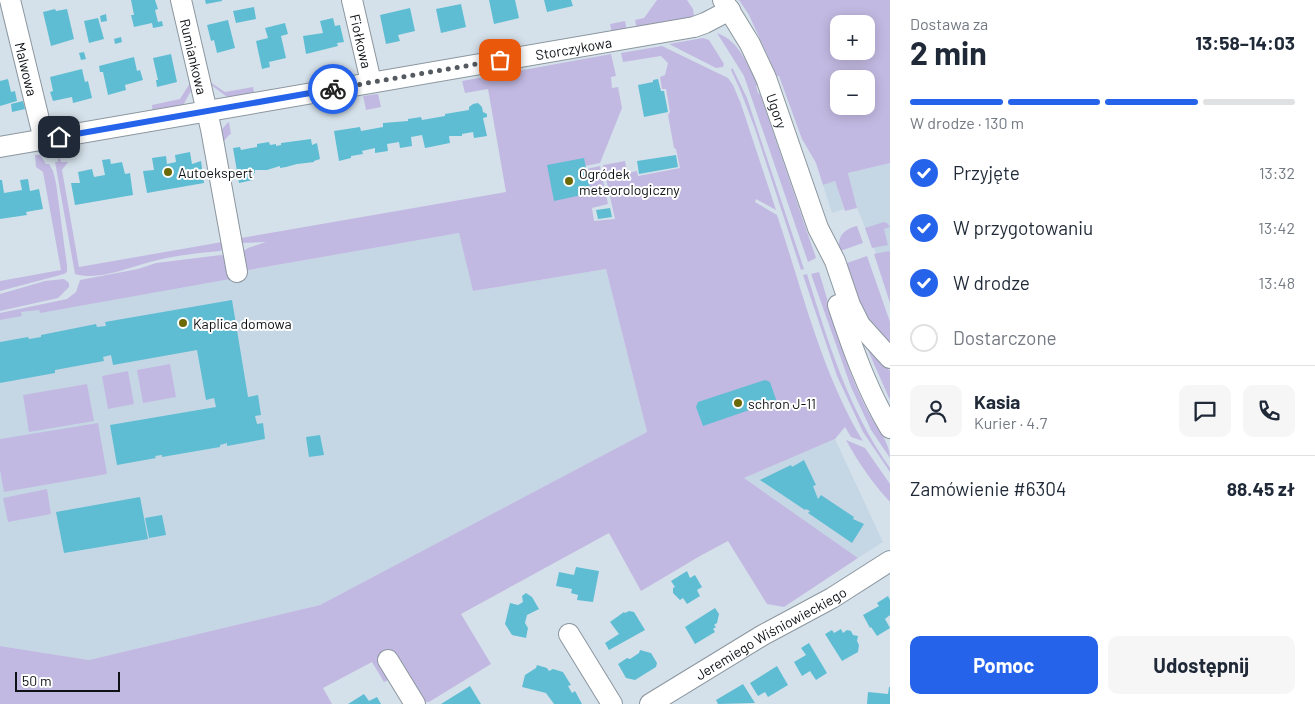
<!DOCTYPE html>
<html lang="pl">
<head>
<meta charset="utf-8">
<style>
  :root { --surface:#fff; --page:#f6f6f7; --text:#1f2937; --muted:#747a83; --line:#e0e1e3; --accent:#2563eb }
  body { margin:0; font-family:Barlow,sans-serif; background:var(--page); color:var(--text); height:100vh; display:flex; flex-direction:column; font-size:19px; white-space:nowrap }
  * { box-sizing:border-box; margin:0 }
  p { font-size:16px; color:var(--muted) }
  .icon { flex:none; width:28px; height:28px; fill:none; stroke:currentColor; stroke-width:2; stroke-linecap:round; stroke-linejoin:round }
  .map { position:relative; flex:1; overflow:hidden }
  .sheet { display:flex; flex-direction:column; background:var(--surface); width:425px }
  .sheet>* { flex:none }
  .buttons { position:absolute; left:830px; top:15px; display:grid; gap:10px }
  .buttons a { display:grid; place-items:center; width:45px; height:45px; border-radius:10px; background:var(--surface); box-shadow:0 2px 12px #0003; font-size:25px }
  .scale { position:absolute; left:15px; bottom:12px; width:105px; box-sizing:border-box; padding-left:5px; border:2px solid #0e1215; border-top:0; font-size:14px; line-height:18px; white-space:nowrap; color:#0e1215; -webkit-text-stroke:4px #fff; paint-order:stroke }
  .pin { position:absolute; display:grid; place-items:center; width:42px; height:42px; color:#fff; margin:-21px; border-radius:10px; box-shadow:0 2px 8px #0006 }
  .courier { position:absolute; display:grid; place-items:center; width:50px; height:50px; margin:-25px; border:4px solid #2563eb; border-radius:50%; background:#fff; color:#222; box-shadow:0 1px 6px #0007 }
  .overview em { font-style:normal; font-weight:700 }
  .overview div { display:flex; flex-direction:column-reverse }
  .overview { display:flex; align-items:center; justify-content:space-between; height:85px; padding:0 20px }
  h1 { font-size:32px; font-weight:700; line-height:38px }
  .bar { display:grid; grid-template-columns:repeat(4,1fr); gap:8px 5px; align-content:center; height:60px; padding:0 20px }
  .bar i { height:6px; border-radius:4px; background:var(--line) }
  .bar .current { background:var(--accent) }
  .bar p { grid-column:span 4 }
  .line { display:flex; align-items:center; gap:12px; padding:0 20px; border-top:1px solid var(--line) }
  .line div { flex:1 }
  .round { display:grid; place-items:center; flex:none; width:52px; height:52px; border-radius:10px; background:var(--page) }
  ol { padding:0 20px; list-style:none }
  li { display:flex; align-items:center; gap:15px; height:55px }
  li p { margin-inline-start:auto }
  li .icon { padding:5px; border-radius:50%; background:var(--accent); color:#fff; stroke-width:4 }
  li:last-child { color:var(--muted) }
  li i { width:28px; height:28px; border:2px solid var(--line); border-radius:50% }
  .cta { display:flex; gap:10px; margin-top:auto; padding:10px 20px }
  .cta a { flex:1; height:58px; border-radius:10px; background:var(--accent); color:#fff; font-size:20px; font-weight:700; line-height:58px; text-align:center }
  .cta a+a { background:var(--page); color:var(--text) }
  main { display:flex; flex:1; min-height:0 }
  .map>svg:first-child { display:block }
</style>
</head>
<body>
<main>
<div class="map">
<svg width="890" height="704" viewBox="0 0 890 704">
  <rect width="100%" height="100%" fill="#d5e1ea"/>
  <path fill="#c5d7e5" d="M890,163V287L857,208L848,173Z
    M835,181L844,209L832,213L823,185Z
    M459,233L474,291L606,269L647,432L320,605L89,660L0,646V314Z
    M835,439L883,542L858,558L744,478Z"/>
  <path fill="#c2b9e2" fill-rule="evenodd" d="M657,0H687L693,9L694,16L688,21L637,30L635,20L644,18Z
    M739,0H890V163L848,173L857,208L845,211L835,181L823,185L816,163L802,139L779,76H777L749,15ZM839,24H866V51H839ZM839,79H866V106H839Z
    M625,21L627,31L612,34L610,24Z
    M717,33C740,41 747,65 758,85L756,86L758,93L760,94L816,258L808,262L744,76Z
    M703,38L709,40L724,64L723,67L716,68L669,44Z
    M662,46L728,78L733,85L741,104L776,210L756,199L755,202L777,215C802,289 822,374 863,441L851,437L845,427L835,439L744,478L858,558L784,607L767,604L728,541L700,556L641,591L609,533L461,614L491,664L429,702H422L389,675L388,680L384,682L372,662L323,688L332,704H0V646L89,660L320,605L647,432L606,269L473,291L459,233L243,271L240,253L248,248L266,242L240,243L219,132C224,129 224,125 229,122L231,134L229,135L224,141L241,238L506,192L488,89L465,93L462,81L611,54L616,76L611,77L612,88L618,87L622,108L600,163L585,166L586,169L600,166L608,204L592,208L594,221L615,219L603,165L625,161L627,173L637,171L638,176L680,168L676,149L674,148L668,115L670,112L666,89H662L660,77L665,75L668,63L661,56L623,62L621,53Z
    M732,68L733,69L747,98L804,269L801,270L755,129L741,92L731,70Z
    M210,82L225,92L253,87L255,96L231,100L210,84Z
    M190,83L192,89L181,109L153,115L152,105L180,99Z
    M378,94L381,107L366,110L363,96Z
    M58,154L61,162H68L62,170L79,267L222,242L227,246L220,251C197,253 172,256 150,262C127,268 99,281 75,274L55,162H58Z
    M35,155H40L46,164H49L53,171L56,183L67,266V272L64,274L0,291V281L61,270L43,172L36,167Z
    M884,222L887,223L890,227L884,229L888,245L872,248L865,228Z
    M857,226L863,243L840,251C836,237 844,229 857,226Z
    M889,251L890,253V303L874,254Z
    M221,255L228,257L230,279L40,313L39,310L21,312L22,316L0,320V313L67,299L76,292L80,280L138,269L156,263Z
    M867,256L890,322V342C861,322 856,295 844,264Z
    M819,272C835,323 845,370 871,417C878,430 890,443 890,458L871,430L851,387L811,274Z
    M807,274C828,342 848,409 890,468V472L863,432L837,376L803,275Z
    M64,279L69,283V287L58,298L0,311V294L45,281Z
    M867,348L890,371V399L889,398Z
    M170,364L176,397L143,403L137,370Z
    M128,371L134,404L108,409L102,376Z
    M87,384L94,421L29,432L23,395Z
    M98,423L107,474L4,492L0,470V439Z
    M846,440L865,448L890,484V502C873,484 858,462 846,440Z
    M47,489L51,514L8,522L3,498Z"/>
  <path fill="#5ebdd3" d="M131,0H155L158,9L155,10L158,22L162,21L163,26L153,28L152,23L134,27L131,15H134Z
    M205,0H222V1L206,4Z
    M489,0H515L519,18L494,24Z
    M544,0H571L573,6L547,12Z
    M461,4L466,27L441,33L436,9Z
    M254,7L256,19L236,23L233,11Z
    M410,8L415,31L398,35L400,41L386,44L380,15Z
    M55,9L56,11L67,9L74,39L51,46L43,12Z
    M106,14L107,21L101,22L100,16Z
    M98,18L104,39L89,43L84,21Z
    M333,18L335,26L340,25L344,42L337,43L338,46L306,54L303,36L323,33L320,21Z
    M228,20L235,48L217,53L214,40L211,41L207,25Z
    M285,23L288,34L281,36L286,58L269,62L270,67L262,69L256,41L268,38L265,28Z
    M121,37L122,42L115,44L114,39Z
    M84,52L86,59L81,60L79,53Z
    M171,54L177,82L157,87L156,80H158L153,58Z
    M134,57L137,71L140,70L143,80L125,85L126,90L108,95L103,72H100L99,66Z
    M82,69L85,82L88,81L92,98L73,103L72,97L53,101L50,92L53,91L50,77Z
    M8,79L11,92L15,91L17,101L0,106V81Z
    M658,79L661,91H664L668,112L644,117L638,85L653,82V80Z
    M23,101L25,109L12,112L11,104Z
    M478,103L482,107L483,112L487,114V117L483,118L487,136L474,138L473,132L462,134V136H449L450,143L425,148L422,135L411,137L412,146L400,148L399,142L387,144L388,151L375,153V148L362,151L363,154L351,156V158L339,161L334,131L360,127L361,131L383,127V123L408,121V119L421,117L422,120L445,116V114L469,110V107L473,104Z
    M311,139L312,145L317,143L320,159L314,161V162L297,164L286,167L280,168V166L267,170H255V173L252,174L253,180L239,183L233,148L240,147L241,150L251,148L257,147V144L269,142L270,145L276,144V146L281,145V143Z
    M190,152L192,164L201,161L204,183L147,193L143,171L154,170L152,158L166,156L167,164L176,162L175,155Z
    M676,155L678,167L639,174L637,161Z
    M584,158L591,193L554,201L547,165Z
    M110,159L111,164L122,162L125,174L130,173L133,195L75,205L71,183H80L78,172L92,169L94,177L105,175L102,160Z
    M28,179L30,191L39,189L43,209L26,212L27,215L0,219V180H2L4,193L22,190L20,180Z
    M610,208L612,217L598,219L596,210Z
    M232,300L248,397L258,395L261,415L255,416L257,424L263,423L265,439L227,446V443L220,445V447L162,457V455L155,456L156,458L117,465L110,425L216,407L214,398L206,400L197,350L113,365L111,355L103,357L104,361L55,370V373L0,383V342L28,337L29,339L41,337V335L96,324L97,327L106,326L105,322Z
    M765,380L770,382L778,405L768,408L767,404L703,426L696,407L698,402Z
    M320,435L324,455L309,457L306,437Z
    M804,460L816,485L813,486L818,499L821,495L854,517L853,519L864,524L852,543L808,513L810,511L806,509L805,510L760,480L791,465L792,467Z
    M140,497L148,539L64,553L56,512Z
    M162,515L166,535L149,538L145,518Z
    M576,567L599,571L593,602L577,600L578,595L571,593L572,589L556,586L559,572L574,575Z
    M687,571L690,578L695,575L702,587L697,590L700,596L687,604L683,598L680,600L673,593V588L675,587L671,581Z
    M526,593L532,597L539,609L527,615L525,623L528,628L526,638L512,635L505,624L510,603L518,605L523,602L522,596Z
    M888,596L890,600V615L885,619L890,628L877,636L871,627L870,628L863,615L879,606L877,603Z
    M715,608L719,614L717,623L714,625L716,627L713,629L715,632L695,644L685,627Z
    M629,611L634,612L645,630L609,650L605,643L619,634L610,622L624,612L625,613Z
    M841,629L843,633L847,630L851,631L853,635L858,636L857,641L859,645L858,652L842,661L825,634L832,630L834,633Z
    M809,643L827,673L816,680L810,671L802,676L794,662L806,655L801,648Z
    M640,650L651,653L657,663L656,667L635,680L626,678L618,664L627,658L630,659L639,653Z
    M537,665L547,668L549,671L553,669L563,672L571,685L568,686L572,693L575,691L582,704H554L546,693L522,687L525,675L536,668Z
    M777,666L788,685L768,697L765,692L758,696L750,683Z
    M743,684L755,703L718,704L716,700Z
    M470,686L481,704H441Z
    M889,687H890V704H867L868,692L888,694Z
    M364,694L369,701L377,697L381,704H348Z"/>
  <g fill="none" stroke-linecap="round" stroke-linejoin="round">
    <defs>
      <g id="minor">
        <path id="s1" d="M10,0L44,140"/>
        <path id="s2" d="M181,0L211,129L237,272"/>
        <path id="s3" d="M352,0L371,82"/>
        <path id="s4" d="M723,0L750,44L766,78L818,228L835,261L850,305L860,325L890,358"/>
        <path id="s5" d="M0,147L694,27L705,23L730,10"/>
        <path d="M838,305C852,347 867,390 890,428"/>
        <path d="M569,634L612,704"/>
        <path d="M388,660L415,704"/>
        <path id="s6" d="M650,704L763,635L832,598L890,561"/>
      </g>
    </defs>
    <use href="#minor" stroke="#8b969f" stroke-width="22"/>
    <use href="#minor" stroke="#fff" stroke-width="20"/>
  </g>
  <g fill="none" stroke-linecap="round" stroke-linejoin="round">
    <path stroke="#545a60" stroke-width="5" stroke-dasharray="0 9" d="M333,89L500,60"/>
    <path stroke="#2563eb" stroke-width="6" d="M59,137L333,89"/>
  </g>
  <g fill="#6b6a06" stroke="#fff" stroke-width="2">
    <circle cx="168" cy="172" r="5"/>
    <circle cx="569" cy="181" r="5"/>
    <circle cx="183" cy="323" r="5"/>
    <circle cx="738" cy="403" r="5"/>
  </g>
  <g text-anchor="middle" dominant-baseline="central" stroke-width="4" stroke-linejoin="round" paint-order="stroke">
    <g font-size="14" fill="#0e1215" stroke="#fff">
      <text stroke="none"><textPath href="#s3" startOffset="42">Fiołkowa</textPath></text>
      <text stroke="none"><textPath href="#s5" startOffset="582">Storczykowa</textPath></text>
      <text stroke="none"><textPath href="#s2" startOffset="58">Rumiankowa</textPath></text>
      <text stroke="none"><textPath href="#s1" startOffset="71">Malwowa</textPath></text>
      <text stroke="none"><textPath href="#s4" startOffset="124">Ugory</textPath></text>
      <text stroke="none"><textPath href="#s6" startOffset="140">Jeremiego Wiśniowieckiego</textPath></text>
    </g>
    <g font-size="14" fill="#0e1215" stroke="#fff" text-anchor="start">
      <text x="178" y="172">Autoekspert</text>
      <text x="579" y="173">Ogródek<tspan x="579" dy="16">meteorologiczny</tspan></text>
      <text x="193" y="323">Kaplica domowa</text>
      <text x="748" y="403">schron J-11</text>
    </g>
  </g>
</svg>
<div class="buttons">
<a>+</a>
<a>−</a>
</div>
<div class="scale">50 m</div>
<div class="pin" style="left:500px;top:60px;background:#ea580c"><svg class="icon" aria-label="bag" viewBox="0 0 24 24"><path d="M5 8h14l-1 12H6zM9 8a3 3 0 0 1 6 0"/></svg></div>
<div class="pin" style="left:59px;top:137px;background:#1f2937"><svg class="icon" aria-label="home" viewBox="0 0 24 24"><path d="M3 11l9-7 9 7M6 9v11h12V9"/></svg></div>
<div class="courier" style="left:333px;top:89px"><svg class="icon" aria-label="bike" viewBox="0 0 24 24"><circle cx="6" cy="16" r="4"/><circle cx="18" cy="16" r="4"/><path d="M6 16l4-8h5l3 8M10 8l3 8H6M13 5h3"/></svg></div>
</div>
<section class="sheet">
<div class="overview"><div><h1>2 min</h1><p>Dostawa za</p></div><em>13:58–14:03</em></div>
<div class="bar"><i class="current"></i><i class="current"></i><i class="current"></i><i></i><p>W drodze · 130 m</p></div>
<ol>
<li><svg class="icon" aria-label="check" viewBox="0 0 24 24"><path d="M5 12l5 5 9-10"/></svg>Przyjęte<p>13:32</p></li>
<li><svg class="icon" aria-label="check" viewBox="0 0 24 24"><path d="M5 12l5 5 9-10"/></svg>W przygotowaniu<p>13:42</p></li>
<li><svg class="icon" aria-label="check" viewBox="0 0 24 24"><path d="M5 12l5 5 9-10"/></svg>W drodze<p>13:48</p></li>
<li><i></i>Dostarczone</li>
</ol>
<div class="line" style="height:90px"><a class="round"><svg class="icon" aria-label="person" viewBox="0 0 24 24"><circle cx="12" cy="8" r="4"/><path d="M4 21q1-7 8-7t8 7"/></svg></a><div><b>Kasia</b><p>Kurier · 4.7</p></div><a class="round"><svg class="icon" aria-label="chat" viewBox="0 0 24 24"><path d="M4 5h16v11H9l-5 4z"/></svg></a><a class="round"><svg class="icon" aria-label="phone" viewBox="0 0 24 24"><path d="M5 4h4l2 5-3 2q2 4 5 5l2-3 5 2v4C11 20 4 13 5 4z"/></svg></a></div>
<div class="line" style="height:65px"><div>Zamówienie #6304</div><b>88.45 zł</b></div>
<div class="cta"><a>Pomoc</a><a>Udostępnij</a></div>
</section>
</main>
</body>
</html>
